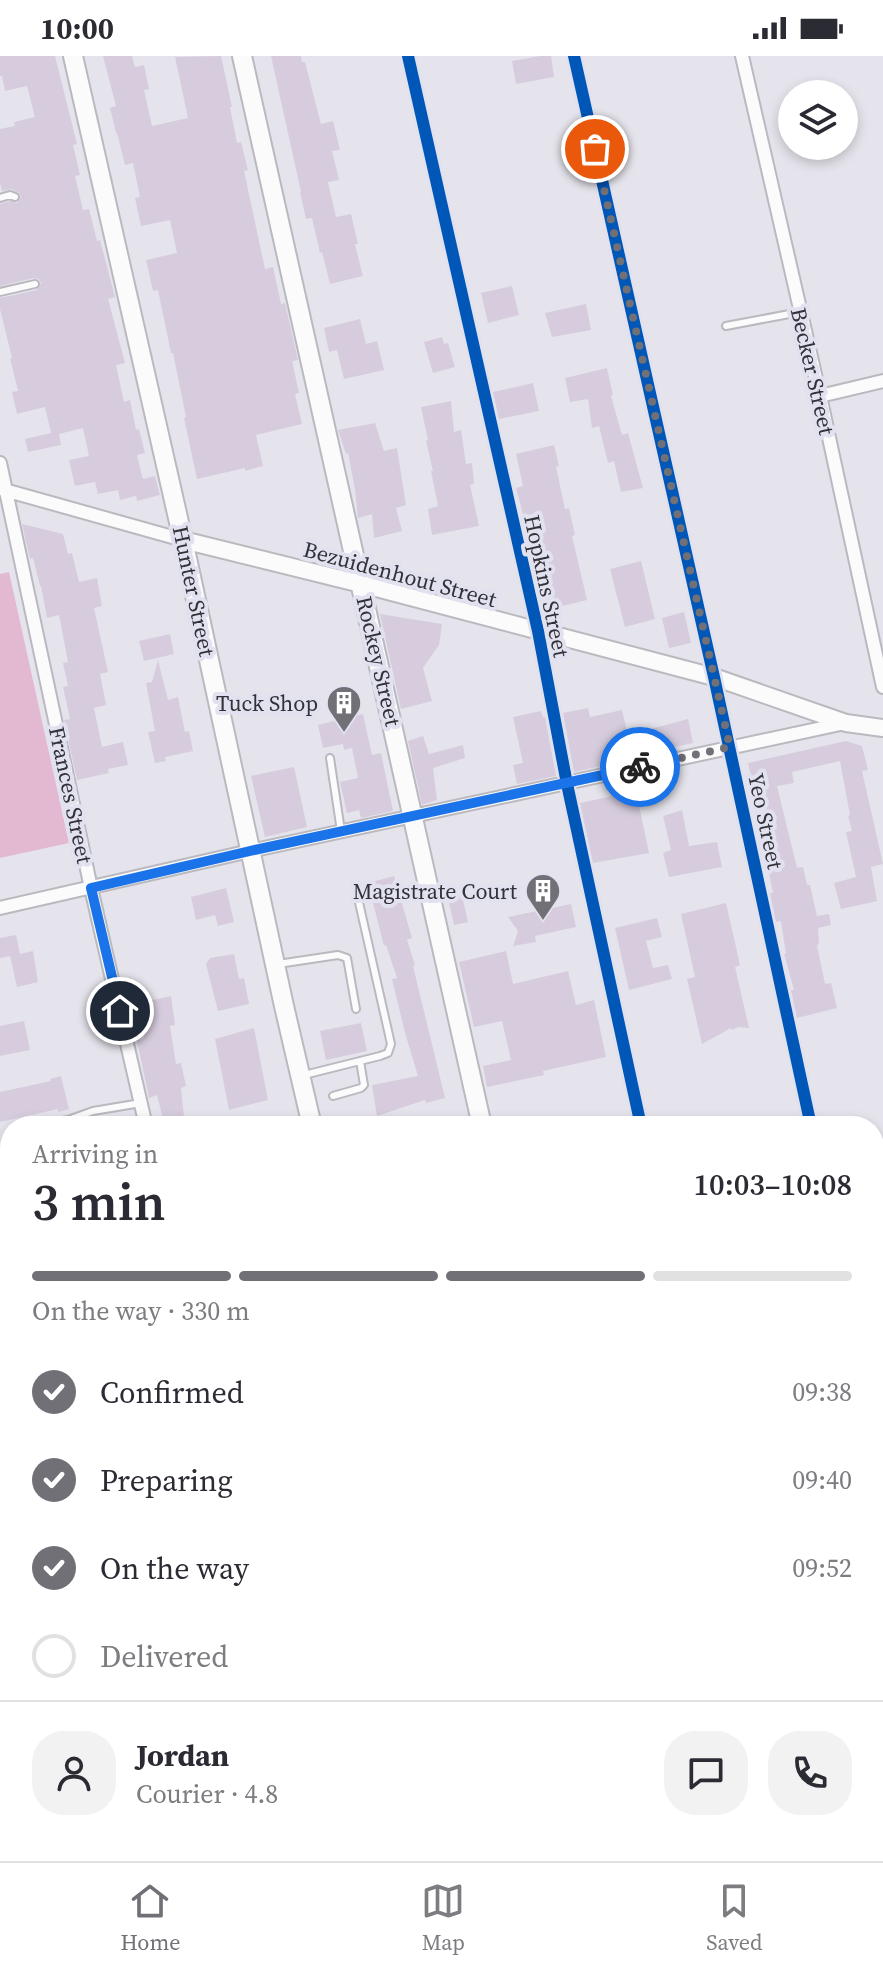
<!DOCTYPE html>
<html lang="en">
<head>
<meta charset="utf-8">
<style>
  :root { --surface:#fff; --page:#f2f2f3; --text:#2b2b33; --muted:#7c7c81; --line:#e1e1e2; --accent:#717076 }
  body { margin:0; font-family:"Source Serif 4",serif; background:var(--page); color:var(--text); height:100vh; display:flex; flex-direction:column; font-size:30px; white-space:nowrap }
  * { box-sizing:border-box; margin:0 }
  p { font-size:26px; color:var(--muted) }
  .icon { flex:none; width:44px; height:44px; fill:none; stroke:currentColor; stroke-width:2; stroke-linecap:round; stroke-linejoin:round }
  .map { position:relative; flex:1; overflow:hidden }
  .details { position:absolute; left:0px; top:1060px; width:884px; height:746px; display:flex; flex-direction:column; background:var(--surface); border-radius:32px 32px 0 0; box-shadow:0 4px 12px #0003 }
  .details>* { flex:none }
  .buttons { position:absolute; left:778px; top:24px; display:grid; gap:16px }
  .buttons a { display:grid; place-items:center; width:80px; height:80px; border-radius:50%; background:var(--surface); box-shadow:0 4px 12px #0003; font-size:40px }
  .pin { position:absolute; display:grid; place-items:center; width:68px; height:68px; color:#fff; margin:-34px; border:4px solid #fff; border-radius:50%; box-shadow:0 2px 8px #0007 }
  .courier { position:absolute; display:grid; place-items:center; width:80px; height:80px; margin:-40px; border:6px solid #1a73e8; border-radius:50%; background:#fff; color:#222; box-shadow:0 2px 10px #0007 }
  .head em { font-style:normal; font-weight:600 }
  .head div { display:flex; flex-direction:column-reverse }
  .head { display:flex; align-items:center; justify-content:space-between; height:136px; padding:0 32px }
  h1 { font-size:52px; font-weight:600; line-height:60px }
  .bar { display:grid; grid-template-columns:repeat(4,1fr); gap:12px 8px; align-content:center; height:96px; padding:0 32px }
  .bar i { height:10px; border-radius:6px; background:var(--line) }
  .bar .active { background:var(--accent) }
  .bar p { grid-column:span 4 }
  .line { display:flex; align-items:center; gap:20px; padding:0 32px; border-top:2px solid var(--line) }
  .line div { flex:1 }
  .round { display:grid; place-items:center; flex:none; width:84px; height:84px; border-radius:32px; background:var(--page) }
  ol { padding:0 32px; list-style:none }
  li { display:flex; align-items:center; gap:24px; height:88px }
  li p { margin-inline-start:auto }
  li .icon { padding:8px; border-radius:50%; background:var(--accent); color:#fff; stroke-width:4 }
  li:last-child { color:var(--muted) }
  li i { width:44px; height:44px; border:4px solid var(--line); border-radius:50% }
  .status { display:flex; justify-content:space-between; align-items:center; height:56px; padding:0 40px; background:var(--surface); direction:ltr }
  .status svg { height:22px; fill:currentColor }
  .dock { display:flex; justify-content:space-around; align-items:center; height:112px; border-top:2px solid var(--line); background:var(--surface); font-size:22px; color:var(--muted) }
  .dock a { display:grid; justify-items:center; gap:4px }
  .dock .active { color:var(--accent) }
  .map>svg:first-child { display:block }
</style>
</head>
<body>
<div class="status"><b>10:00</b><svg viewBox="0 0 49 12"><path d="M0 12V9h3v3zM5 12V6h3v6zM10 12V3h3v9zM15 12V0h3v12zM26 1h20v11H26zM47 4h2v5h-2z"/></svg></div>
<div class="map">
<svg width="883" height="1805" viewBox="0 0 883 1805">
  <rect width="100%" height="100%" fill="#e5e4ec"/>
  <path fill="#e2b9d1" d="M9,516L69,787L0,802V518Z
    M883,1574V1805H659L657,1796H874V1576Z"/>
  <path fill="#d6ccdd" d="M0,0H55L77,88L73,89L80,119L75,120L83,154L89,153L97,185L100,184L115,241L108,243L125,307L116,309L124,346L130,344L136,374L139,373L145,397L137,399L142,420L143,423L155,420L160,439L137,445L136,440L120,444L118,434L98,438L95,426L75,430L69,404L89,400L83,372L59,378L61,389L28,396L25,383L51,377L45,351L17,358L12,336L18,335L10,302H12L0,253V242L37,234L41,227L39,223L34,222L0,230V148L10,145L17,147L21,141L19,137L12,133L2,135L0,127V73L15,70L14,66L35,61L27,30L5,35L2,20H0Z
    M103,0H132L135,11L144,9L149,33L144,34L152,70L188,62L175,1L221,0L232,51H230L237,87L241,86L248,114L244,115L265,213L273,211L281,248L285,247L298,304L292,305L299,337L295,338L302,368L256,379L263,410L245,415V412L197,423L184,362L186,361L173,297H171L158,234L153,235L146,204L177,197L170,164L141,170L135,142L140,141L133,107L125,109L117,77H116L110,52L116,50Z
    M271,0H301L302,6H305L321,68L333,65L340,94L332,95L339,124L328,126L336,161L351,158L358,188H355L363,220L330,228L322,196L320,197L312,162L306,163L300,136H301Z
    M540,0H551L554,21L516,28L512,5Z
    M512,230L519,259L488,267L481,237Z
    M586,248L591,274L552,281L545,257Z
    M360,263L366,288L377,285L384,314L344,323L337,294L329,296L324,272Z
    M442,281L444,288L448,287L455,311L433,317L424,286Z
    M607,312L613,339L611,340L622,379L628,377L643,432L621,436L614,405L608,407L599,370L592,372L588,343L570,346L565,322Z
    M533,327L539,355L499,363L493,336Z
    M451,345L454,376L461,374L466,408L472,407L474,428L470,429L479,470L432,479L428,453L438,450L431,415H433L426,385L428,384L421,351Z
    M375,367L384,395L397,392L406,449L396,452L402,475L374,482L372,458L358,462L355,433L348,397L346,398L338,374Z
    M554,389L559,410L556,411L565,453L569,452L575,479L572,480L587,544L543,555L536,527L539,526L531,496H533L516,432L523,430L516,398Z
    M22,468L63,478L68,498L72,497L79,526L97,522L102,550L94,552L108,616L100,618L106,649L94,652L102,691L123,686L128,709L108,713L109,717L77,724L64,664L70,663L63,631L68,630L63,607L68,606L59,559L47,562L41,530H40L33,502L30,503Z
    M641,505L655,563L625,571L610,513Z
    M684,556L691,587L669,592L662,562Z
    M380,558L442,568L439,589L423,612L432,645L401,653Z
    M170,578L174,598L144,605L139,585Z
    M158,604L168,644L178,641L185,676L189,675L193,695L165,701L166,705L155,707L148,676L155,675L146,627L152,626Z
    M588,652L590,661L622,654L628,679L688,663L693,687L633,700V703L574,716L563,657Z
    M541,655L543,661H545L556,720L517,728L513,709L523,707L513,661Z
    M363,658L372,699L381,697L393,755L361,762L359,754L347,757L340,726L358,722L352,692L344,694L343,688L323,692L318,669Z
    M423,680L429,698L463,689L465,702L433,712L437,744L422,749L408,685Z
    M846,685L862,690L868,714L862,715L883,808L871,811L877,845L841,853L834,827L856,821L846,776L852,775L848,760L850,759L840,705L792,716L794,727L777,730L797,812L803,811L807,829H810L817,860L829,858L831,869L818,872L819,888L817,889L825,928L831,927L837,952L797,962L791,934H794L784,898H786L781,865L776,866L770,837H773L754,747L757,746L748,707Z
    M294,711L307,771L265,781L251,720Z
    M636,735L649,797L593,807L580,747Z
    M682,754L689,790L717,786L722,811L669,821L663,797L671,794L663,760Z
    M394,820L412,882L407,884L415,909L413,910L445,1042L426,1047L425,1044L377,1060L372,1029L418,1020L405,977L392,923L397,922L386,889L384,890L368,827Z
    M226,832L234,866L218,870L215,859L196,864L191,841Z
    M461,835L468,866L454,869L447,838Z
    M726,847L740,909L735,911L749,972L739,971L731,974V972L702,988L687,923L695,921L681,858Z
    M571,848L576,871L535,880L536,886L513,890L518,875L508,861Z
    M657,862L662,881L646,885L653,912L668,909L672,923L629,934L615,872Z
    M16,879L20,898L33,895L38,926L17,931L10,900L0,902V882Z
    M506,895L513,928L568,915L576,949L594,944L606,1001L543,1015L544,1019L487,1031L483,1010L511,1004L502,965L474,971L459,906Z
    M234,898L239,923L244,922L249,948L218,955L206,908L210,902Z
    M171,940L175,969L170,970L176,1008L181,1007L186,1030L181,1032L184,1061L164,1067L157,1039L149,1042L137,984L144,982L135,948Z
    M24,965L30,994L0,1000V970Z
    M361,967L367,995L326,1004L320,975Z
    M254,972L268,1044L229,1054L215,983Z
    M61,1020L69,1053L58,1056V1053L0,1066V1036L51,1025L50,1023Z"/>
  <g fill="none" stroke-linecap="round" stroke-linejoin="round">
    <defs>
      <path id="service" d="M0,142L10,139L15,141
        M0,236L35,228
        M726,270L800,256
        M330,702L341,775
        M278,908L338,899L347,902L356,953
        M304,1019L380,1000L388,997L391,988L358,842
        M333,1040L361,1032L364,1029L360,1005
        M40,1069L68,1064L93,1055L141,1047"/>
      <path id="minor" d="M408,0L538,575L567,728L641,1070
        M574,0L714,621L811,1070
        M742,0L820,340L883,631
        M820,340L883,325
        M0,407L91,832L146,1070
        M1,433L183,484
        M0,852L250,795L845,667
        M874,1095H883
        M0,1123H10
        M0,1158L10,1203
        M874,1199L883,1198
        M874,1352L883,1392
        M0,1393L10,1391
        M874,1567L883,1565
        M0,1761L10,1758
        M142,1796L144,1805
        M308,1796L310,1805
        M474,1796L476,1805"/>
      <path id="tertiary" d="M183,484L361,528L714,621L846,667L883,672"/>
      <path id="secondary" d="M73,0L183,484L284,950L312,1070
        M242,0L482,1070
        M643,1796L645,1805"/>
    </defs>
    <use href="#service" stroke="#bab9bf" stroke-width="10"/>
    <use href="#minor" stroke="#bab9bf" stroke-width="16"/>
    <use href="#tertiary" stroke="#bab9bf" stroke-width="20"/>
    <use href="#secondary" stroke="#bab9bf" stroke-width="22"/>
    <use href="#service" stroke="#fbfbfc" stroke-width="6"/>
    <use href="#minor" stroke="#fbfbfc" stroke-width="12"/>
    <use href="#tertiary" stroke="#fbfbfc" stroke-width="16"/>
    <use href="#secondary" stroke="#fbfbfc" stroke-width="18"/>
    <defs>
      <path id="cycleway" d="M408,0L538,575L567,728L641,1070
        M574,0L714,621L811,1070"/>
    </defs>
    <use href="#cycleway" stroke="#e2e1f0" stroke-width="17"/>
    <use href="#cycleway" stroke="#0057b8" stroke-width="12"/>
  </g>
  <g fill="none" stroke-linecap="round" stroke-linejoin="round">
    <path stroke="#717076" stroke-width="8" stroke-dasharray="0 14.4" d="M595,93L730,691L640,711"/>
    <path stroke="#1a73e8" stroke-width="10" d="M120,955L91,832L250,795L640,711"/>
  </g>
  <defs>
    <symbol id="building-pin" viewBox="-11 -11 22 30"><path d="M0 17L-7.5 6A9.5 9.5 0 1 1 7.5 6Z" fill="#717076" stroke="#e2e1f0"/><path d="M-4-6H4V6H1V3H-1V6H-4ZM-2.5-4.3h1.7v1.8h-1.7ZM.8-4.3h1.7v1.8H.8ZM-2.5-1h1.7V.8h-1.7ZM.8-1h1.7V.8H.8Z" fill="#fff"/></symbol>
  </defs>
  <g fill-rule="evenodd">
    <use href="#building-pin" x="324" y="627" width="40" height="54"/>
    <use href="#building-pin" x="523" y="815" width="40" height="54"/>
  </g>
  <g text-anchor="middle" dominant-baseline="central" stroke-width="8" stroke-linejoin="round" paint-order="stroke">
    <g font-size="22" fill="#323137" stroke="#e2e1f0">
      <text transform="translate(813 315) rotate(77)">Becker Street</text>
      <text transform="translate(400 518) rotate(15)">Bezuidenhout Street</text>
      <text transform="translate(547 530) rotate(78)">Hopkins Street</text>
      <text transform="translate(194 535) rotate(78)">Hunter Street</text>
      <text transform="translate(379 605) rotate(77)">Rockey Street</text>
      <text transform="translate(71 739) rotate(78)">Frances Street</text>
      <text transform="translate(766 765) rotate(78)">Yeo Street</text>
    </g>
    <g font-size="22" fill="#323137" stroke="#e2e1f0" text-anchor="end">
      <text x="318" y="647">Tuck Shop</text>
      <text x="517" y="835">Magistrate Court</text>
    </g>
  </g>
</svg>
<div class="buttons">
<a><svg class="icon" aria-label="layers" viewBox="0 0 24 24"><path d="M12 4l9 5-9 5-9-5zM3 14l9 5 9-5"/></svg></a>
</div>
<div class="pin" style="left:595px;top:93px;background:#ea580c"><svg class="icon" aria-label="bag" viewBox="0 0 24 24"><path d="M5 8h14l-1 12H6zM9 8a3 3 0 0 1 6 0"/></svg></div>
<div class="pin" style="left:120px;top:955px;background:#1f2937"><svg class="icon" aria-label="home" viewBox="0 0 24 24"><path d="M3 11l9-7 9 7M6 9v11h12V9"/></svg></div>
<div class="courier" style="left:640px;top:711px"><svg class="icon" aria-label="bike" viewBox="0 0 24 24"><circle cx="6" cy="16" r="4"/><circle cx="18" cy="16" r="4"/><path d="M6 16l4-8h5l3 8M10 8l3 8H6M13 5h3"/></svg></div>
<section class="details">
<div class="head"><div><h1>3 min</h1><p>Arriving in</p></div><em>10:03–10:08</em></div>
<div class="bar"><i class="active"></i><i class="active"></i><i class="active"></i><i></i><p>On the way · 330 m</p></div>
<ol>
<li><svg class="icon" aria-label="check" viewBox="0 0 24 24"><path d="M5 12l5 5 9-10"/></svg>Confirmed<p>09:38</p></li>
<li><svg class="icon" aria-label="check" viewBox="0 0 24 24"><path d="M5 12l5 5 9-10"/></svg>Preparing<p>09:40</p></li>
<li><svg class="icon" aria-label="check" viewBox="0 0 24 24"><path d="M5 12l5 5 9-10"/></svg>On the way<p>09:52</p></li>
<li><i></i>Delivered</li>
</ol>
<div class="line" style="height:144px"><a class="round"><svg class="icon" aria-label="person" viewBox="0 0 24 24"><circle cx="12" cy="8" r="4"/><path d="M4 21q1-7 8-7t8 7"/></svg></a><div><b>Jordan</b><p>Courier · 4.8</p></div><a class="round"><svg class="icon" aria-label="chat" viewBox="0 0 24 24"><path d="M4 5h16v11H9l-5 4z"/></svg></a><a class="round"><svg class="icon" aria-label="phone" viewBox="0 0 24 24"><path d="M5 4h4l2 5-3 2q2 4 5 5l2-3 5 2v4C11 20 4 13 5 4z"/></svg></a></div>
</section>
</div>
<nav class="dock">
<a class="active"><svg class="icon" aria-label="home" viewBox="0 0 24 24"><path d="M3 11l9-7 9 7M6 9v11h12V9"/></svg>Home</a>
<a><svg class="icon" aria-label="map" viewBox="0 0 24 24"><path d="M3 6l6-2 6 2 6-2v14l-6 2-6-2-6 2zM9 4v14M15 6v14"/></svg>Map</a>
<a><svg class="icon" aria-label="saved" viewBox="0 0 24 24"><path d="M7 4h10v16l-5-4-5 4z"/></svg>Saved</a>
</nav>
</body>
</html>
